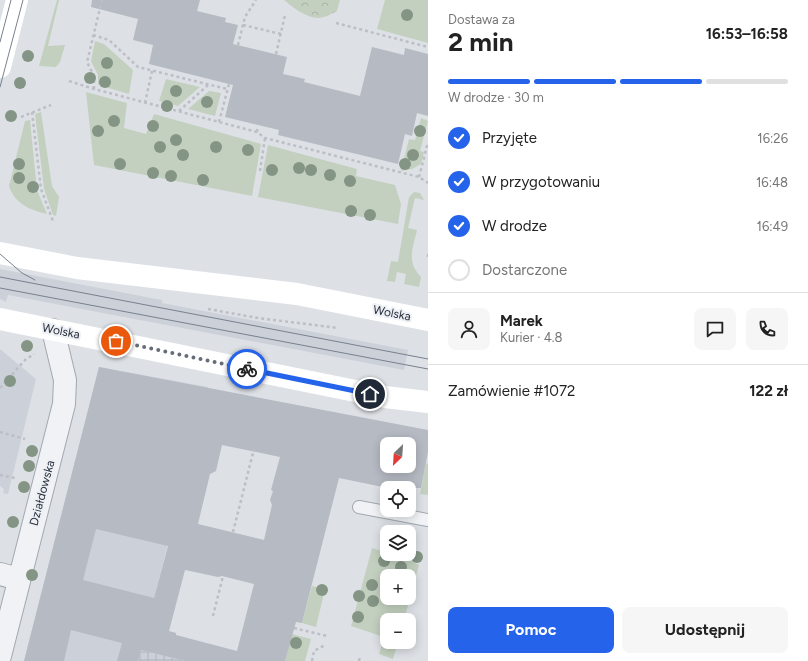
<!DOCTYPE html>
<html lang="pl">
<head>
<meta charset="utf-8">
<style>
  :root { --surface:#fff; --page:#f6f6f6; --text:#222; --muted:#767676; --line:#e0e0e0; --accent:#2563eb }
  body { margin:0; font-family:Figtree,sans-serif; background:var(--page); color:var(--text); height:100vh; display:flex; flex-direction:column; font-size:15px; white-space:nowrap }
  * { box-sizing:border-box; margin:0 }
  p { font-size:13px; color:var(--muted) }
  .icon { flex:none; width:22px; height:22px; fill:none; stroke:currentColor; stroke-width:2; stroke-linecap:round; stroke-linejoin:round }
  .map { position:relative; flex:1; overflow:hidden }
  .drawer { display:flex; flex-direction:column; background:var(--surface); width:380px }
  .drawer>* { flex:none }
  .needle { width:26px; rotate:205deg }
  .tools { position:absolute; left:380px; top:437px; display:grid; gap:8px }
  .tools a { display:grid; place-items:center; width:36px; height:36px; border-radius:8px; background:var(--surface); box-shadow:0 2px 10px #0003; font-size:20px }
  .pin { position:absolute; display:grid; place-items:center; width:34px; height:34px; color:#fff; margin:-17px; border:2px solid #fff; border-radius:50%; box-shadow:0 1px 4px #0007 }
  .courier { position:absolute; display:grid; place-items:center; width:40px; height:40px; margin:-20px; border:3px solid #2563eb; border-radius:50%; background:#fff; color:#222; box-shadow:0 1px 5px #0007 }
  .headline em { font-style:normal; font-weight:700 }
  .headline div { display:flex; flex-direction:column-reverse }
  .headline { display:flex; align-items:center; justify-content:space-between; height:68px; padding:0 20px }
  h1 { font-size:26px; font-weight:700; line-height:30px }
  .bar { display:grid; grid-template-columns:repeat(4,1fr); gap:6px 4px; align-content:center; height:48px; padding:0 20px }
  .bar i { height:5px; border-radius:3px; background:var(--line) }
  .bar .on { background:var(--accent) }
  .bar p { grid-column:span 4 }
  .line { display:flex; align-items:center; gap:10px; padding:0 20px; border-top:1px solid var(--line) }
  .line div { flex:1 }
  .round { display:grid; place-items:center; flex:none; width:42px; height:42px; border-radius:8px; background:var(--page) }
  ol { padding:0 20px; list-style:none }
  li { display:flex; align-items:center; gap:12px; height:44px }
  li p { margin-inline-start:auto }
  li .icon { padding:4px; border-radius:50%; background:var(--accent); color:#fff; stroke-width:4 }
  li:last-child { color:var(--muted) }
  li i { width:22px; height:22px; border:2px solid var(--line); border-radius:50% }
  .primary-button { display:flex; gap:8px; margin-top:auto; padding:8px 20px }
  .primary-button a { flex:1; height:46px; border-radius:8px; background:var(--accent); color:#fff; font-size:16px; font-weight:700; line-height:46px; text-align:center }
  .primary-button a+a { background:var(--page); color:var(--text) }
  main { display:flex; flex:1; min-height:0 }
  .map>svg:first-child { display:block }
</style>
</head>
<body>
<main>
<div class="map">
<svg width="428" height="661" viewBox="0 0 428 661">
  <defs>
    <pattern id="industrial-grid" width="8" height="8" patternUnits="userSpaceOnUse"><rect width="8" height="8" fill="#ccd0d8"/><path d="M0 4h8M4 0v8" fill="none" stroke="#afb3ba"/></pattern>
    <pattern id="park-crowns" width="20" height="18" patternUnits="userSpaceOnUse"><rect width="20" height="18" fill="#c3d0bf"/><path d="M2 6a3 3 0 1 1 6 0M12 15a3 3 0 1 1 6 0" fill="none" stroke="#a8b3a5"/></pattern>
  </defs>
  <rect width="100%" height="100%" fill="#dde1e6"/>
  <path fill="#ccd0d8" d="M0,269L162,300V303L408,350L404,370L8,295L6,302L0,299Z
    M0,349L36,379L8,494L3,493L4,489L0,486Z
    M99,367L208,387L138,661H24Z"/>
  <path fill="url(#industrial-grid)" d="M141,650L185,661H138Z"/>
  <path fill="#c3d0bf" fill-rule="evenodd" d="M57,0H59L48,46L65,45L60,62L56,67L39,66Z
    M385,0H428V43L377,29Z
    M95,41L104,44L133,70L129,94L98,85V75L91,61Z
    M166,79L200,87L178,106L159,101Z
    M209,91L221,93L215,116L188,109Z
    M86,92L127,103L124,128L146,134L154,114L261,144L252,196L94,165Z
    M41,112L52,186L59,197L56,216L53,215L44,189L35,114Z
    M421,118L428,121L420,151L424,152L421,164L412,169L401,171L409,139L415,140Z
    M30,120L37,190L47,214C30,210 15,204 9,186L25,121Z
    M268,145L357,169L356,176L395,185L401,204L398,224L258,197Z
    M414,192L420,193L424,200L415,198L408,228L417,230C413,249 406,261 421,277L419,287L404,284L406,274L397,272L395,282L387,281L391,261L398,262L409,197Z
    M426,463L428,464V495L420,494Z
    M372,548L407,559L419,565L404,620H387V642H398L393,659L379,654L384,637L351,626ZM387,576H409V598H387Z
    M312,586L325,589L316,627L302,623Z
    M292,634L311,639L305,661H285Z"/>
  <path fill="url(#park-crowns)" d="M284,0H340L337,11C331,14 325,18 318,18C307,18 292,7 284,0Z"/>
  <path fill="#b5bac3" fill-rule="evenodd" d="M92,0H200L197,11L226,18L225,22L238,25L233,44L287,57L283,74L305,79L304,82L360,96L372,47L404,55L405,48L428,54V116L417,113L412,136L405,134L398,164L278,135L279,130L225,117L233,85L149,64L153,45L133,40L138,19L91,7Z
    M99,367L428,430V452L421,488H388L339,478L302,623L296,622L285,661H185L141,650L138,661H117L122,643L71,630L64,661H24ZM387,444H409V466H387ZM222,445L280,457L271,490L273,491L270,500L272,505L264,540L198,524L210,474L216,471ZM96,529L168,546L154,598L83,580ZM185,570L218,577L222,576L254,584L237,651L176,635V633L169,631Z"/>
  <g fill="none" stroke-linecap="round" stroke-linejoin="round">
    <defs>
      <path id="lane" d="M359,507L428,520"/>
      <path id="street" d="M0,574L19,579
        M0,656L64,404L65,380L53,330"/>
    </defs>
    <use href="#lane" stroke="#a3a8b0" stroke-width="14"/>
    <use href="#street" stroke="#a3a8b0" stroke-width="24"/>
    <path stroke="#bcbfc5" stroke-width="2.5" stroke-dasharray="3 3" stroke-linecap="butt" d="M336,23L428,47
      M243,25L281,34
      M93,35L109,40L138,67L227,89
      M238,45L245,17L256,0
      M276,54L285,15
      M69,81L94,89L257,132L265,138L419,177L428,183
      M94,89V76L87,62L102,0
      M145,103L152,71
      M179,111L208,85
      M32,112L41,189L53,221
      M21,117L51,105
      M219,122L229,84
      M257,132L258,126
      M260,171L265,138
      M419,177L428,142
      M428,254V259
      M208,309L258,318L338,328
      M0,388L25,360L34,354
      M0,432L25,439
      M0,475L15,478
      M233,532L254,449
      M213,616L223,576
      M294,628L327,636
      M312,661L314,651L325,645
      M359,661L360,657"/>
    <use href="#lane" stroke="#f0f2f5" stroke-width="12"/>
    <use href="#street" stroke="#f0f2f5" stroke-width="22"/>
    <path stroke="#fff" stroke-width="22" d="M0,67L17,0
      M0,253L77,268L297,294L428,320
      M0,319L385,397L428,402"/>
    <path stroke="#78818f" stroke-width="1" d="M0,42L11,0
      M0,87L23,0
      M0,254L22,273L35,280
      M0,277L428,359
      M0,288L428,369"/>
  </g>
  <g fill="#849585">
    <circle cx="407" cy="15" r="6"/>
    <circle cx="28" cy="56" r="6"/>
    <circle cx="107" cy="63" r="6"/>
    <circle cx="90" cy="78" r="6"/>
    <circle cx="105" cy="82" r="6"/>
    <circle cx="20" cy="83" r="6"/>
    <circle cx="176" cy="91" r="6"/>
    <circle cx="207" cy="102" r="6"/>
    <circle cx="167" cy="106" r="6"/>
    <circle cx="11" cy="116" r="6"/>
    <circle cx="114" cy="121" r="6"/>
    <circle cx="153" cy="126" r="6"/>
    <circle cx="98" cy="131" r="6"/>
    <circle cx="420" cy="131" r="6"/>
    <circle cx="176" cy="140" r="6"/>
    <circle cx="160" cy="147" r="6"/>
    <circle cx="216" cy="147" r="6"/>
    <circle cx="248" cy="150" r="6"/>
    <circle cx="183" cy="155" r="6"/>
    <circle cx="413" cy="155" r="6"/>
    <circle cx="19" cy="164" r="6"/>
    <circle cx="120" cy="164" r="6"/>
    <circle cx="405" cy="164" r="6"/>
    <circle cx="299" cy="168" r="6"/>
    <circle cx="272" cy="170" r="6"/>
    <circle cx="311" cy="170" r="6"/>
    <circle cx="153" cy="173" r="6"/>
    <circle cx="330" cy="175" r="6"/>
    <circle cx="171" cy="176" r="6"/>
    <circle cx="19" cy="178" r="6"/>
    <circle cx="203" cy="180" r="6"/>
    <circle cx="350" cy="181" r="6"/>
    <circle cx="33" cy="187" r="6"/>
    <circle cx="351" cy="211" r="6"/>
    <circle cx="370" cy="215" r="6"/>
    <circle cx="27" cy="346" r="6"/>
    <circle cx="10" cy="381" r="6"/>
    <circle cx="32" cy="451" r="6"/>
    <circle cx="29" cy="466" r="6"/>
    <circle cx="24" cy="487" r="6"/>
    <circle cx="13" cy="522" r="6"/>
    <circle cx="417" cy="557" r="6"/>
    <circle cx="384" cy="561" r="6"/>
    <circle cx="401" cy="567" r="6"/>
    <circle cx="32" cy="575" r="6"/>
    <circle cx="372" cy="585" r="6"/>
    <circle cx="322" cy="590" r="6"/>
    <circle cx="359" cy="596" r="6"/>
    <circle cx="373" cy="601" r="6"/>
    <circle cx="358" cy="617" r="6"/>
    <circle cx="296" cy="643" r="6"/>
  </g>
  <g fill="none" stroke-linecap="round" stroke-linejoin="round">
    <path stroke="#676d78" stroke-width="4" stroke-dasharray="0 7.2" d="M116,341L247,369"/>
    <path stroke="#2563eb" stroke-width="5" d="M247,369L370,394"/>
  </g>
  <g text-anchor="middle" dominant-baseline="central" stroke-width="4" stroke-linejoin="round" paint-order="stroke">
    <g font-size="12" fill="#282f3c" stroke="#edf0f4">
      <text transform="translate(392 313) rotate(11)">Wolska</text>
      <text transform="translate(61 331) rotate(11)">Wolska</text>
      <text transform="translate(42 493) rotate(-75)">Działdowska</text>
    </g>
  </g>
</svg>
<div class="tools">
<a><svg class="needle" viewBox="-14 -14 28 28"><path d="M0-13l5 13h-10z" fill="#e53935"/><path d="M0 13l5-13h-10z" fill="#767676"/></svg></a>
<a><svg class="icon" aria-label="locate" viewBox="0 0 24 24"><circle cx="12" cy="12" r="6"/><path d="M12 2v4M12 18v4M2 12h4M18 12h4"/></svg></a>
<a><svg class="icon" aria-label="layers" viewBox="0 0 24 24"><path d="M12 4l9 5-9 5-9-5zM3 14l9 5 9-5"/></svg></a>
<a>+</a>
<a>−</a>
</div>
<div class="pin" style="left:116px;top:341px;background:#ea580c"><svg class="icon" aria-label="bag" viewBox="0 0 24 24"><path d="M5 8h14l-1 12H6zM9 8a3 3 0 0 1 6 0"/></svg></div>
<div class="pin" style="left:370px;top:394px;background:#1f2937"><svg class="icon" aria-label="home" viewBox="0 0 24 24"><path d="M3 11l9-7 9 7M6 9v11h12V9"/></svg></div>
<div class="courier" style="left:247px;top:369px"><svg class="icon" aria-label="bike" viewBox="0 0 24 24"><circle cx="6" cy="16" r="4"/><circle cx="18" cy="16" r="4"/><path d="M6 16l4-8h5l3 8M10 8l3 8H6M13 5h3"/></svg></div>
</div>
<section class="drawer">
<div class="headline"><div><h1>2 min</h1><p>Dostawa za</p></div><em>16:53–16:58</em></div>
<div class="bar"><i class="on"></i><i class="on"></i><i class="on"></i><i></i><p>W drodze · 30 m</p></div>
<ol>
<li><svg class="icon" aria-label="check" viewBox="0 0 24 24"><path d="M5 12l5 5 9-10"/></svg>Przyjęte<p>16:26</p></li>
<li><svg class="icon" aria-label="check" viewBox="0 0 24 24"><path d="M5 12l5 5 9-10"/></svg>W przygotowaniu<p>16:48</p></li>
<li><svg class="icon" aria-label="check" viewBox="0 0 24 24"><path d="M5 12l5 5 9-10"/></svg>W drodze<p>16:49</p></li>
<li><i></i>Dostarczone</li>
</ol>
<div class="line" style="height:72px"><a class="round"><svg class="icon" aria-label="person" viewBox="0 0 24 24"><circle cx="12" cy="8" r="4"/><path d="M4 21q1-7 8-7t8 7"/></svg></a><div><b>Marek</b><p>Kurier · 4.8</p></div><a class="round"><svg class="icon" aria-label="chat" viewBox="0 0 24 24"><path d="M4 5h16v11H9l-5 4z"/></svg></a><a class="round"><svg class="icon" aria-label="phone" viewBox="0 0 24 24"><path d="M5 4h4l2 5-3 2q2 4 5 5l2-3 5 2v4C11 20 4 13 5 4z"/></svg></a></div>
<div class="line" style="height:52px"><div>Zamówienie #1072</div><b>122 zł</b></div>
<div class="primary-button"><a>Pomoc</a><a>Udostępnij</a></div>
</section>
</main>
</body>
</html>
